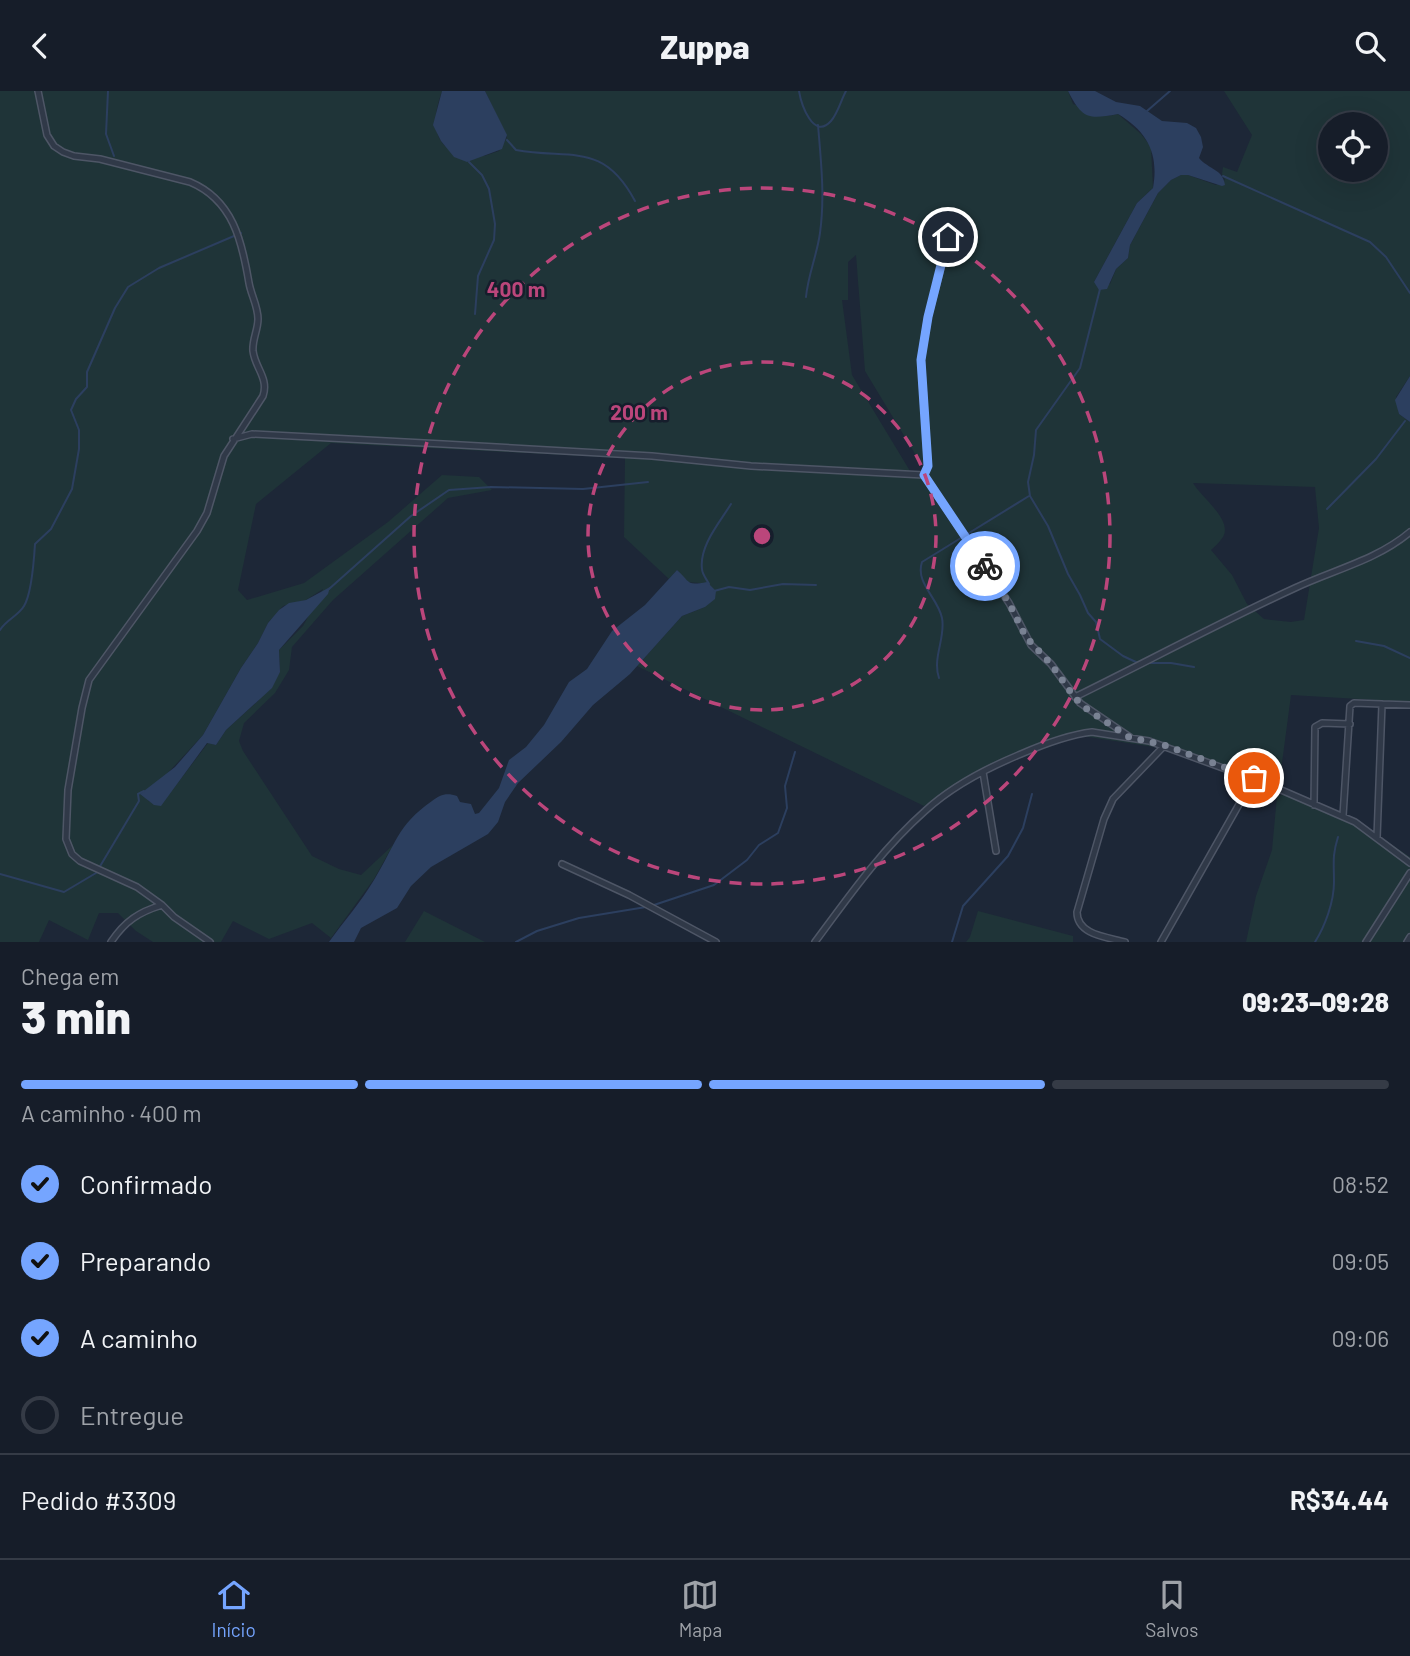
<!DOCTYPE html>
<html lang="pt">
<head>
<meta charset="utf-8">
<style>
  :root { --surface:#161d29; --page:#232a35; --text:#f1f3f6; --muted:#9ea2a8; --line:#353b46; --accent:#75a5ff }
  body { margin:0; font-family:Barlow,sans-serif; background:var(--page); color:var(--text); height:100vh; display:flex; flex-direction:column; font-size:26px; white-space:nowrap }
  * { box-sizing:border-box; margin:0 }
  p { font-size:23px; color:var(--muted) }
  .icon { flex:none; width:38px; height:38px; fill:none; stroke:currentColor; stroke-width:2; stroke-linecap:round; stroke-linejoin:round }
  .map { position:relative; height:851px; overflow:hidden }
  .details { display:flex; flex-direction:column; background:var(--surface); flex:1 }
  .details>* { flex:none }
  .fabs { position:absolute; left:1318px; top:21px; display:grid; gap:14px }
  .fabs a { display:grid; place-items:center; width:70px; height:70px; border-radius:50%; background:var(--surface); box-shadow:0 7px 28px #0002,0 0 0 2px var(--line); font-size:35px }
  .pin { position:absolute; display:grid; place-items:center; width:60px; height:60px; color:#fff; margin:-30px; border:4px solid #fff; border-radius:50%; box-shadow:0 2px 7px #0007 }
  .courier { position:absolute; display:grid; place-items:center; width:70px; height:70px; margin:-35px; border:5px solid #75a5ff; border-radius:50%; background:#fff; color:#222; box-shadow:0 2px 9px #0007 }
  .overview em { font-style:normal; font-weight:800 }
  .overview div { display:flex; flex-direction:column-reverse }
  .overview { display:flex; align-items:center; justify-content:space-between; height:119px; padding:0 21px }
  h1 { font-size:46px; font-weight:800; line-height:52px }
  .bar { display:grid; grid-template-columns:repeat(4,1fr); gap:10px 7px; align-content:center; height:84px; padding:0 21px }
  .bar i { height:9px; border-radius:5px; background:var(--line) }
  .bar .active { background:var(--accent) }
  .bar p { grid-column:span 4 }
  .line { display:flex; align-items:center; gap:18px; padding:0 21px; border-top:2px solid var(--line) }
  .line div { flex:1 }
  ol { padding:0 21px; list-style:none }
  li { display:flex; align-items:center; gap:21px; height:77px }
  li p { margin-inline-start:auto }
  li .icon { padding:7px; border-radius:50%; background:var(--accent); color:#111; stroke-width:4 }
  li:last-child { color:var(--muted) }
  li i { width:38px; height:38px; border:4px solid var(--line); border-radius:50% }
  header { display:flex; justify-content:space-between; align-items:center; height:91px; padding:0 21px; background:var(--surface); font-size:32px; font-weight:800 }
  .menu { display:flex; justify-content:space-around; align-items:center; height:98px; border-top:2px solid var(--line); background:var(--surface); font-size:19px; color:var(--muted) }
  .menu a { display:grid; justify-items:center; gap:4px }
  .menu .active { color:var(--accent) }
  .map>svg:first-child { display:block }
</style>
</head>
<body>
<header><svg class="icon" aria-label="back" viewBox="0 0 24 24"><path d="M15 5l-7 7 7 7"/></svg>Zuppa<svg class="icon" aria-label="search" viewBox="0 0 24 24"><circle cx="10" cy="10" r="6"/><path d="M15 15l6 6"/></svg></header>
<div class="map">
<svg width="1410" height="851" viewBox="0 0 1410 851">
  <rect width="100%" height="100%" fill="#1d2737"/>
  <path fill="#1f3438" fill-rule="evenodd" d="M0,0H442C436,18 430,39 445,55L484,65L499,60L507,46L485,0H1068L1073,13L1108,25L1118,23L1141,43L1151,56L1153,97L1137,112L1094,191L1110,193L1116,178L1128,167L1130,154L1158,102L1171,89L1181,84H1188L1216,94L1225,89L1222,83L1223,76L1237,81L1252,44L1224,0H1410V285L1396,306L1399,323L1410,331V611L1291,604L1280,687L1265,692L1154,656L1069,643L1017,663L924,715L637,575L682,525L705,516L700,492L687,491L677,479L669,488L624,446L625,367L331,352L256,413L238,499L247,509L304,492L388,431L442,384L479,386L492,399L448,407L333,509L292,556L289,579L275,602L244,632L239,650L243,660L312,765L339,778L361,784L393,754L374,788L331,847L312,832L269,848L233,830L221,851H153L136,840L118,822H99L88,849L49,829L39,851H0ZM1330,33H1376V79H1330ZM856,164L865,280L926,381L910,380L852,284L842,209H848V171ZM1193,392L1315,396L1319,437L1304,529L1291,531L1264,528L1247,513L1232,484L1211,459C1215,455 1220,451 1223,446C1233,429 1201,406 1193,392ZM323,498L303,535L279,559L280,581L258,610L226,639L216,654L208,652L161,714L148,710L165,685L203,644L241,577L258,552L268,532L283,515L306,509Z
    M1293,702L1354,728L1410,766V851H1246L1256,805L1272,759L1277,705Z
    M424,820L485,851H405Z
    M978,820L1073,845V851H966L970,846Z"/>
  <path fill="#2c3f5f" d="M442,0H485L507,44L502,58L467,71L454,66L441,50L433,34Z
    M1068,0H1095L1116,11L1140,15L1162,30L1187,32L1196,37L1201,46L1203,56L1199,67C1208,78 1223,78 1225,94L1222,95L1188,84H1181L1171,89L1158,102L1130,154L1128,167L1116,178L1107,198L1099,199L1094,191L1137,112L1153,97C1159,63 1148,41 1118,23C1087,29 1082,27 1068,0Z
    M1410,285V331L1399,323L1395,309Z
    M677,479C691,491 685,495 707,491L716,500L715,508L705,516L682,525L630,583L593,614L561,651L518,692L505,711L498,731L488,743L431,776L411,795L397,817L361,837L354,851H329C344,830 361,811 374,789C395,755 397,734 432,710C440,704 446,701 457,705L460,711L471,713L475,723L479,722L499,697L509,669L526,656L544,634L569,591L587,578L612,540L645,514Z
    M330,496L328,503L279,559L280,581L272,597L226,639L216,654L207,652L161,715L154,714L140,703L175,676L203,644L241,577L258,552L268,532L279,519L289,512L306,509Z"/>
  <g fill="none" stroke-linecap="round" stroke-linejoin="round">
    <path stroke="#2c3f5f" stroke-width="2" d="M108,0L106,43L114,65
      M799,0C801,12 813,50 831,30C838,22 841,9 846,0
      M1147,20L1170,0
      M507,49L516,59C571,69 603,50 635,110
      M469,71L482,84L489,98L495,133L494,149L478,185L475,223
      M1223,85L1370,151L1386,166L1410,202
      M1100,198L1080,277L1036,339L1034,364L1028,391L1030,405L1048,435L1068,483L1080,504L1088,522L1096,531L1100,548L1123,565L1138,572
      M806,206C808,184 817,164 820,142C825,106 821,70 818,34
      M1327,418L1376,368L1405,330
      M709,493C707,489 702,483 702,478C699,455 720,431 731,413
      M329,498L411,425L449,399L491,396L583,398L648,391
      M714,500L729,496L750,499L783,493L816,494
      M0,539C6,529 18,525 24,515C32,502 34,469 35,453L51,438L72,398L79,358V339L71,319L76,308L87,296V281L115,217L128,196L159,177L241,142
      M1356,550L1384,555L1410,567
      M1147,572H1171L1194,576
      M939,587C932,567 946,546 942,527C938,507 915,492 922,471L1029,405
      M0,783L64,801L96,782L139,710L138,703L144,700
      M651,815L714,794L747,769L759,754L778,742L787,717L785,695L795,661
      M516,851L537,840L579,827L646,816
      M952,851L963,815L1008,765L1023,737L1032,703
      M1315,851C1325,835 1334,811 1334,791C1334,772 1332,765 1338,746"/>
    <defs>
      <path id="minor" d="M38,0L47,44L54,55L63,61L74,65L100,68L190,91C233,109 242,150 249,192C251,204 258,215 258,228C258,239 252,249 253,260C255,277 269,287 263,305L224,365L207,422L197,440L89,589L82,617L68,699L66,748L72,763L80,770L137,796L162,814L174,826L210,851
        M233,348L252,343L443,353L652,365L751,375L924,384L928,375L921,269L928,226L955,123
        M924,384L1009,512L1031,554L1051,573L1080,612L1130,646
        M1075,606C1148,570 1221,531 1295,497C1333,479 1377,469 1410,441
        M983,681L996,760
        M1314,714L1315,636L1322,632L1350,633
        M1343,725L1350,615L1354,612L1410,614
        M1377,747L1382,613
        M562,773L629,804L716,851
        M111,851C125,830 139,821 162,814
        M815,851C849,805 882,758 925,720C952,695 987,677 1021,663C1044,653 1067,644 1092,641L1149,650L1272,695L1355,731L1410,772
        M1125,851C1107,846 1077,844 1077,821L1104,728L1113,708L1164,655
        M1161,851L1254,687
        M1366,851L1410,782
        M1407,851L1410,846"/>
    </defs>
    <use href="#minor" stroke="#4e5666" stroke-width="8"/>
    <use href="#minor" stroke="#303948" stroke-width="5"/>
  </g>
  <g fill="none" stroke-linecap="round" stroke-linejoin="round">
    <path stroke="#798293" stroke-width="7" stroke-dasharray="0 12.6" d="M985,475L1009,512L1026,546L1051,573L1075,607L1088,619L1129,646L1164,654L1254,687"/>
    <path stroke="#75a5ff" stroke-width="9" d="M948,146L928,226L921,269L928,375L924,384L985,475"/>
  </g>
  <g fill="none" stroke="#bb467b" stroke-width="3.5" stroke-dasharray="12 9">
    <circle cx="762" cy="445" r="174"/>
    <circle cx="762" cy="445" r="348"/>
  </g>
  <circle cx="762" cy="445" r="10" fill="#bb467b" stroke="#161e2c" stroke-width="3.5"/>
  <g font-size="21" text-anchor="middle" font-weight="bold" fill="#bb467b" stroke="#161e2c" stroke-width="5" stroke-linejoin="round" paint-order="stroke">
    <text x="516" y="206">400 m</text>
    <text x="639" y="329">200 m</text>
  </g>
</svg>
<div class="fabs">
<a><svg class="icon" aria-label="locate" viewBox="0 0 24 24"><circle cx="12" cy="12" r="6"/><path d="M12 2v4M12 18v4M2 12h4M18 12h4"/></svg></a>
</div>
<div class="pin" style="left:1254px;top:687px;background:#ea580c"><svg class="icon" aria-label="bag" viewBox="0 0 24 24"><path d="M5 8h14l-1 12H6zM9 8a3 3 0 0 1 6 0"/></svg></div>
<div class="pin" style="left:948px;top:146px;background:#1f2937"><svg class="icon" aria-label="home" viewBox="0 0 24 24"><path d="M3 11l9-7 9 7M6 9v11h12V9"/></svg></div>
<div class="courier" style="left:985px;top:475px"><svg class="icon" aria-label="bike" viewBox="0 0 24 24"><circle cx="6" cy="16" r="4"/><circle cx="18" cy="16" r="4"/><path d="M6 16l4-8h5l3 8M10 8l3 8H6M13 5h3"/></svg></div>
</div>
<section class="details">
<div class="overview"><div><h1>3 min</h1><p>Chega em</p></div><em>09:23–09:28</em></div>
<div class="bar"><i class="active"></i><i class="active"></i><i class="active"></i><i></i><p>A caminho · 400 m</p></div>
<ol>
<li><svg class="icon" aria-label="check" viewBox="0 0 24 24"><path d="M5 12l5 5 9-10"/></svg>Confirmado<p>08:52</p></li>
<li><svg class="icon" aria-label="check" viewBox="0 0 24 24"><path d="M5 12l5 5 9-10"/></svg>Preparando<p>09:05</p></li>
<li><svg class="icon" aria-label="check" viewBox="0 0 24 24"><path d="M5 12l5 5 9-10"/></svg>A caminho<p>09:06</p></li>
<li><i></i>Entregue</li>
</ol>
<div class="line" style="height:91px"><div>Pedido #3309</div><b>R$34.44</b></div>
</section>
<nav class="menu">
<a class="active"><svg class="icon" aria-label="home" viewBox="0 0 24 24"><path d="M3 11l9-7 9 7M6 9v11h12V9"/></svg>Início</a>
<a><svg class="icon" aria-label="map" viewBox="0 0 24 24"><path d="M3 6l6-2 6 2 6-2v14l-6 2-6-2-6 2zM9 4v14M15 6v14"/></svg>Mapa</a>
<a><svg class="icon" aria-label="saved" viewBox="0 0 24 24"><path d="M7 4h10v16l-5-4-5 4z"/></svg>Salvos</a>
</nav>
</body>
</html>
